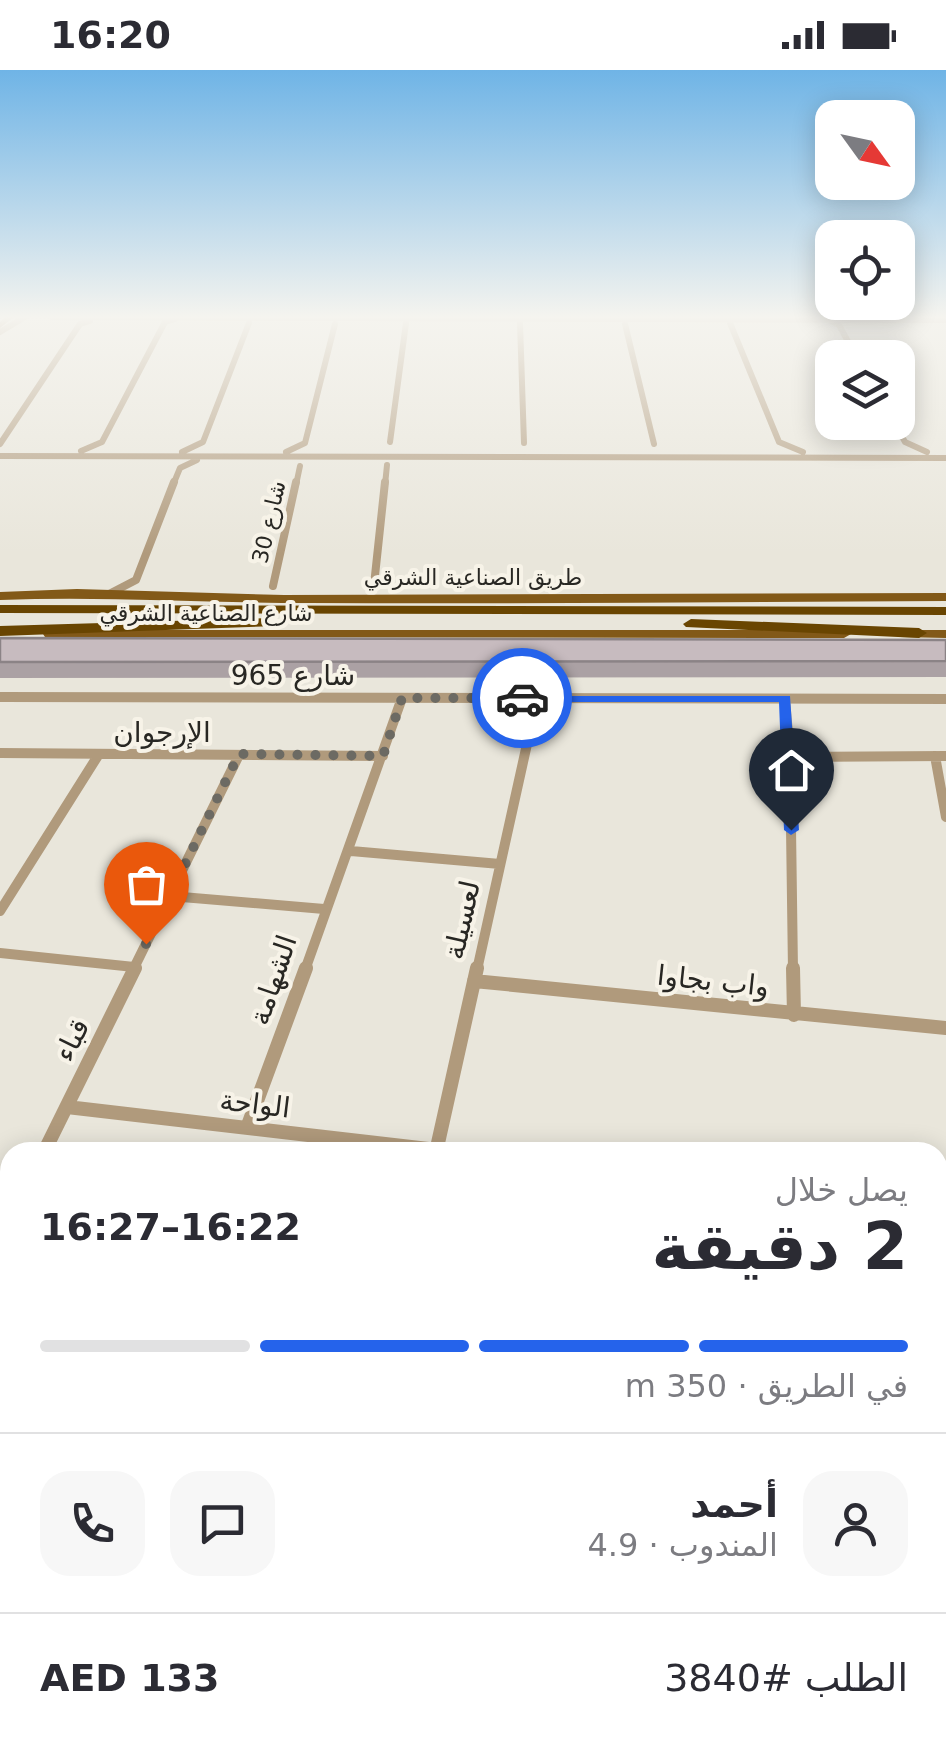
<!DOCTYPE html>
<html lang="ar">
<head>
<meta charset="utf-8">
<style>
  :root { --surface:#fff; --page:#f7f7f7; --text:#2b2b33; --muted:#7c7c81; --line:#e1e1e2; --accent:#2563eb }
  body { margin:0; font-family:"DejaVu Sans",Cairo,sans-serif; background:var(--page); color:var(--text); direction:rtl; height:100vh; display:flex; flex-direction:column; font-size:38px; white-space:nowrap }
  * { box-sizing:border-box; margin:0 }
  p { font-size:32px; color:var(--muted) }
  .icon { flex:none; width:55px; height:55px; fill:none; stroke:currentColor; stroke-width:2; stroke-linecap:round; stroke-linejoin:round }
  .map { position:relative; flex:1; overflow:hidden; direction:ltr }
  .details { position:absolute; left:0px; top:1072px; width:948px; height:622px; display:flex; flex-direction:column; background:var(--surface); border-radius:30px 30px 0 0; box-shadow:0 5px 25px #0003; direction:rtl }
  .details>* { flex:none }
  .needle { width:65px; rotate:123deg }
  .fabs { position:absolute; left:815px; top:30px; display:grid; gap:20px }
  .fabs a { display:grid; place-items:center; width:100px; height:100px; border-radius:20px; background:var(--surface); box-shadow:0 5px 25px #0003; font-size:50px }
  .pin { position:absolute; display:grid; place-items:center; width:85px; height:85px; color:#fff; margin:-102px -42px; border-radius:50% 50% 50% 0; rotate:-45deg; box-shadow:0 0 10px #0007 }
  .pin .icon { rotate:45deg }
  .courier { position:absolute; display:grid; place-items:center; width:100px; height:100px; margin:-50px; border:8px solid #2563eb; border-radius:50%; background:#fff; color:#222; box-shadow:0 2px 12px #0007 }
  .overview em { font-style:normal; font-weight:800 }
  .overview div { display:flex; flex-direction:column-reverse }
  .overview { display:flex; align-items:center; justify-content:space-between; height:170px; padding:0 40px }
  h1 { font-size:65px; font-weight:800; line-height:75px }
  .bar { display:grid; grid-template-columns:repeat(4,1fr); gap:15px 10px; align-content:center; height:120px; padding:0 40px }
  .bar i { height:12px; border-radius:8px; background:var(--line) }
  .bar .current { background:var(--accent) }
  .bar p { grid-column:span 4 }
  .line { display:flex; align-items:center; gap:25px; padding:0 40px; border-top:2px solid var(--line) }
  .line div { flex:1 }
  .round { display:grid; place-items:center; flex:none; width:105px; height:105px; border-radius:30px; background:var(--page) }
  .status { display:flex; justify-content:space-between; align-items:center; height:70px; padding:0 50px; background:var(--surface); direction:ltr }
  .status svg { height:28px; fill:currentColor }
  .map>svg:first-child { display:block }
</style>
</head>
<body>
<div class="status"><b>16:20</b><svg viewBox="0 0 49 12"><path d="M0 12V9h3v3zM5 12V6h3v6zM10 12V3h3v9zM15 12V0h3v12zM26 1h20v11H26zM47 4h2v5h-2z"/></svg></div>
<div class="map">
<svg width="946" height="1693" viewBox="0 0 946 1693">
  <rect width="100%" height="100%" fill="#e9e6db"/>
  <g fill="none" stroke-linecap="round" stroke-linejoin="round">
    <path stroke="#b09a7c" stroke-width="6" d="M52,247L946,250
      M831,251L839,255L857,288
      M520,253L524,373
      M730,253L779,372L803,382
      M625,254L654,374
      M0,262L25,247
      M894,352L905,372L927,382
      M390,372L406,253
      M0,374L80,254L90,251
      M81,381L102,372L165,252L175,249
      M182,382L203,372L249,253
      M286,382L305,373L335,254
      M0,386L946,388
      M173,415L180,398L197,390
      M296,415L300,396
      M385,415L387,395"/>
    <path stroke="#b09a7c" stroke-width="8" d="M374,515L385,412
      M273,516L296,412
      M109,524L136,510L174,412
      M0,627L357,628"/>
    <path stroke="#b09a7c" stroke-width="10" d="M0,627L946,629
      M785,629L790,687L793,900
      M0,683L383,686
      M935,686L946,747
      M790,687L946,686
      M351,781L500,794
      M170,826L324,839
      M0,841L99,684
      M0,883L134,897
      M133,900L239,685
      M305,900L402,628
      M477,900L537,629"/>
    <path stroke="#b09a7c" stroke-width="14" d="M793,898L794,945
      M474,911L946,958
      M67,1037L437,1080
      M247,1058L306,898
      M44,1082L135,898
      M436,1082L477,898
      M0,1173L10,1153
      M0,1202L10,1203"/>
    <path stroke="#b09a7c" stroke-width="18" d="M938,1326L946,1327
      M0,1424L10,1425
      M938,1662L946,1664
      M625,1685V1693
      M917,1685L918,1693
      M63,1693L66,1685"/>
    <path fill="#957446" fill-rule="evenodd" d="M5,247H14L0,258V252Z"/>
    <path fill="#825918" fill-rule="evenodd" d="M77,519L284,525L946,523V531C734,532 522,534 310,533C207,533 104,526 0,530V522Z
      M50,560H844L851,564L844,568L45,567L43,564Z
      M905,560H946V568L900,567L898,564Z"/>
    <path fill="#694501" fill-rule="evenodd" d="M0,535L946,537V545L0,543Z
      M273,548L281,553L278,556L0,566V556Z
      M691,549L919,558L927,563L919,568L686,557L683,554Z"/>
  </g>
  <path fill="#aba1a4" d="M0,568L946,570V607L0,608Z"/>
  <path fill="#c7bbbf" stroke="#8b8386" stroke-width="2.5" d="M0,568L946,570V591L0,592Z"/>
  <linearGradient id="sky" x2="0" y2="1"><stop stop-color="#6fb4e6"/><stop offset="0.51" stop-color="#f5f4ef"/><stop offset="1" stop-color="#f5f4ef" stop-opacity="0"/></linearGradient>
  <rect width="946" height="484" fill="url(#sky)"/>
  <path fill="#2563eb" d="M517,626H790L799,760L791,765L784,760L779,632H522L515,628Z"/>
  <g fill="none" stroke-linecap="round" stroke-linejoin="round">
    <path stroke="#6c6a63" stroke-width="10" stroke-dasharray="0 18" d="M146,874L239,684L383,686L402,628H522"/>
  </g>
  <g text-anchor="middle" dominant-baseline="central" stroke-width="8" stroke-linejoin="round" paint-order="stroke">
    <g font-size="22" fill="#282723" stroke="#f7f3e8">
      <text transform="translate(269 452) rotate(-77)">شارع 30</text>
      <text x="473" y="507">طريق الصناعية الشرقي</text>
      <text x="206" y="543">شارع الصناعية الشرقي</text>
    </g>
    <g font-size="28" fill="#282723" stroke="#f7f3e8">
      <text x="293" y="605">شارع 965</text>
      <text x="162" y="662">الإرجوان</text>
      <text transform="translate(462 850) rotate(-77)">لعسيلة</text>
      <text transform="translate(273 910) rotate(-71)">الشهامة</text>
      <text transform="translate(713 911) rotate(6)">واب بجاوا</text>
      <text transform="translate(72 970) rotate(-64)">قباء</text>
      <text transform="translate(255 1034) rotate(7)">الواحة</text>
    </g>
  </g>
</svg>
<div class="fabs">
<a><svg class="needle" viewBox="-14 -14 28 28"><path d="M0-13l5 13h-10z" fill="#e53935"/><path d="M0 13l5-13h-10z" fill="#7c7c81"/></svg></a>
<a><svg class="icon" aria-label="locate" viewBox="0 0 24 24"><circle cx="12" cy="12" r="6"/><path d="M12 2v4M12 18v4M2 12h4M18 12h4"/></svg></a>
<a><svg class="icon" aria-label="layers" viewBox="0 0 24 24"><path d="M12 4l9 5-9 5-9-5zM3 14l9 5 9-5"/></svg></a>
</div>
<div class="pin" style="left:146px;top:874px;background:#ea580c"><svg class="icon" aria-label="bag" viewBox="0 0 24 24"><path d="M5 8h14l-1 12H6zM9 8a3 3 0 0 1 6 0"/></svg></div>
<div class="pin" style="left:791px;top:760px;background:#1f2937"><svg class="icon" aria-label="home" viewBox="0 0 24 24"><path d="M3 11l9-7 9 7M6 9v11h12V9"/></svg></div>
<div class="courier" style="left:522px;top:628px"><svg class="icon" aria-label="car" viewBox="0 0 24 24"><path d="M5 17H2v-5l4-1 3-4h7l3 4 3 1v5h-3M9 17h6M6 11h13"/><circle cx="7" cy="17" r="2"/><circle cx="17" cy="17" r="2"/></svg></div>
<section class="details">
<div class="overview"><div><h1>2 دقيقة</h1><p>يصل خلال</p></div><em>16:22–16:27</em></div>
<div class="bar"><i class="current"></i><i class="current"></i><i class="current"></i><i></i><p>في الطريق · 350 m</p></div>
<div class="line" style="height:180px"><a class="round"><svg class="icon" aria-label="person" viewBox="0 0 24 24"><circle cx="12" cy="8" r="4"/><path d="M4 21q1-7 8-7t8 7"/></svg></a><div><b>أحمد</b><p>المندوب · 4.9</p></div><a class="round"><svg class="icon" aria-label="chat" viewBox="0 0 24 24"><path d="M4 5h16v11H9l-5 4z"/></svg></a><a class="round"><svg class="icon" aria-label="phone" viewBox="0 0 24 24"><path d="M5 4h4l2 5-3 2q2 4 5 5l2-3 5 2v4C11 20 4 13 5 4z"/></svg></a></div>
<div class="line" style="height:130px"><div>الطلب #3840</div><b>AED 133</b></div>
</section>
</div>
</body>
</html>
